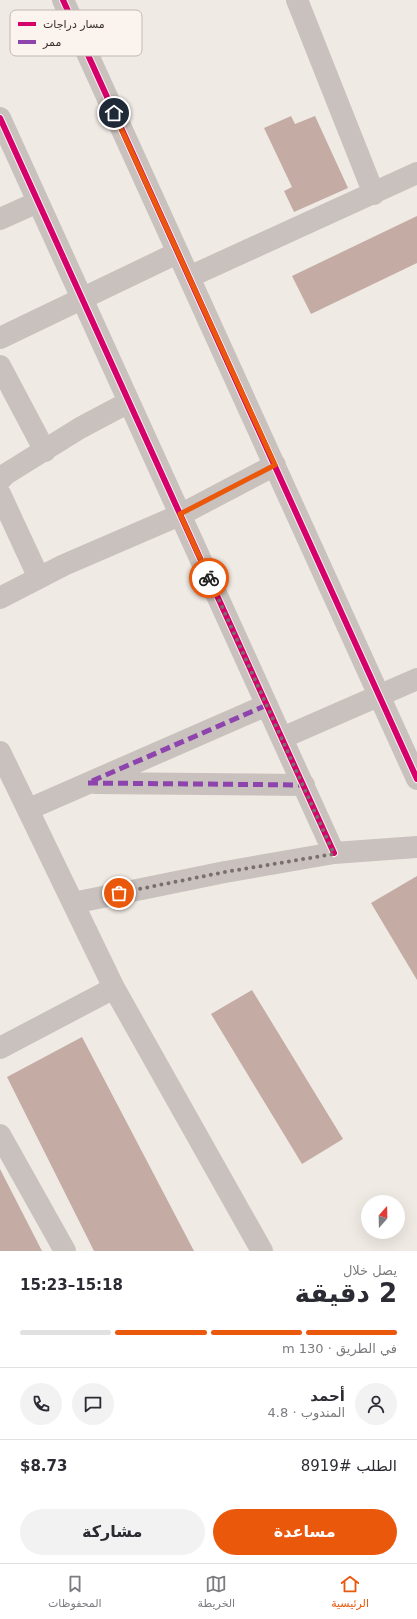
<!DOCTYPE html>
<html lang="ar">
<head>
<meta charset="utf-8">
<style>
  :root { --surface:#fff; --page:#f2f2f3; --text:#2b2b33; --muted:#7c7c81; --line:#e1e1e2; --accent:#ea580c }
  body { margin:0; font-family:"DejaVu Sans","Noto Naskh Arabic",sans-serif; background:var(--page); color:var(--text); direction:rtl; height:100vh; display:flex; flex-direction:column; font-size:15px; white-space:nowrap }
  * { box-sizing:border-box; margin:0 }
  p { font-size:13px; color:var(--muted) }
  .icon { flex:none; width:22px; height:22px; fill:none; stroke:currentColor; stroke-width:2; stroke-linecap:round; stroke-linejoin:round }
  .map { position:relative; height:1251px; overflow:hidden; direction:ltr }
  .drawer { display:flex; flex-direction:column; background:var(--surface); flex:1 }
  .drawer>* { flex:none }
  .needle { width:26px; rotate:20deg }
  .buttons { position:absolute; left:361px; top:1195px; display:grid; gap:8px }
  .buttons a { display:grid; place-items:center; width:44px; height:44px; border-radius:50%; background:var(--surface); box-shadow:0 4px 16px #0002; font-size:20px }
  .pin { position:absolute; display:grid; place-items:center; width:34px; height:34px; color:#fff; margin:-17px; border:2px solid #fff; border-radius:50%; box-shadow:0 1px 4px #0007 }
  .courier { position:absolute; display:grid; place-items:center; width:40px; height:40px; margin:-20px; border:3px solid #ea580c; border-radius:50%; background:#fff; color:#222; box-shadow:0 1px 5px #0007 }
  .head em { font-style:normal; font-weight:600 }
  .head div { display:flex; flex-direction:column-reverse }
  .head { display:flex; align-items:center; justify-content:space-between; height:68px; padding:0 20px }
  h1 { font-size:26px; font-weight:600; line-height:30px }
  .bar { display:grid; grid-template-columns:repeat(4,1fr); gap:6px 4px; align-content:center; height:48px; padding:0 20px }
  .bar i { height:5px; border-radius:3px; background:var(--line) }
  .bar .active { background:var(--accent) }
  .bar p { grid-column:span 4 }
  .line { display:flex; align-items:center; gap:10px; padding:0 20px; border-top:1px solid var(--line) }
  .line div { flex:1 }
  .round { display:grid; place-items:center; flex:none; width:42px; height:42px; border-radius:21px; background:var(--page) }
  .cta { display:flex; gap:8px; margin-top:auto; padding:8px 20px }
  .cta a { flex:1; height:46px; border-radius:24px; background:var(--accent); color:#fff; font-size:16px; font-weight:600; line-height:46px; text-align:center }
  .cta a+a { background:var(--page); color:var(--text) }
  .tabs { display:flex; justify-content:space-around; align-items:center; height:56px; border-top:1px solid var(--line); background:var(--surface); font-size:11px; color:var(--muted) }
  .tabs a { display:grid; justify-items:center; gap:2px }
  .tabs .active { color:var(--accent) }
  .map>svg:first-child { display:block }
</style>
</head>
<body>
<div class="map">
<svg width="417" height="1251" viewBox="0 0 417 1251">
  <rect width="100%" height="100%" fill="#f0eae4"/>
  <path fill="#c4aca5" d="M291,116L295,124L315,116L348,188L294,212L284,191L292,187L264,128Z
    M417,216V263L311,314L292,276Z
    M417,876V980L371,903Z
    M252,990L343,1139L302,1164L211,1014Z
    M82,1037L194,1251H94L7,1077Z
    M0,1169L42,1251H0Z"/>
  <g fill="none" stroke-linecap="round" stroke-linejoin="round">
    <path stroke="#c9c1bd" stroke-width="22" d="M63,0L417,779
      M297,0L374,194
      M0,118L334,853
      M0,219L38,202
      M189,277L417,173
      M0,338L177,253
      M0,366L45,451
      M0,480L6,474L80,428L129,402
      M0,494L39,578
      M0,598L64,565L180,515L275,465
      M282,738L417,679
      M0,752L114,988L262,1251
      M95,783L304,785
      M29,809L267,705
      M73,903L225,872L334,853L417,847
      M0,1048L114,988
      M0,1135L65,1251"/>
    <path stroke="#8e44ad" stroke-width="5" stroke-dasharray="10 5" stroke-linecap="butt" d="M92,781L267,705
      M88,783L304,785"/>
    <defs>
      <path id="cycleway" d="M63,0L417,779
        M0,118L334,853"/>
    </defs>
    <use href="#cycleway" stroke="#fbf3ed" stroke-width="8"/>
    <use href="#cycleway" stroke="#d6006c" stroke-width="6"/>
  </g>
  <g fill="none" stroke-linecap="round" stroke-linejoin="round">
    <path stroke="#7a706b" stroke-width="4" stroke-dasharray="0 7.2" d="M119,893L225,872L334,854L209,578"/>
    <path stroke="#ea580c" stroke-width="5" d="M114,113L275,465L180,514L209,578"/>
  </g>
  <rect x="10" y="10" width="132" height="46" rx="6" fill="#fbf3ed" stroke="#c1b8b2" stroke-width="1"/>
  <rect x="18" y="22" width="18" height="4" fill="#d6006c"/>
  <rect x="18" y="40" width="18" height="4" fill="#8e44ad"/>
  <g font-size="11" fill="#3b2e2a">
    <text x="43" y="28">مسار دراجات</text>
    <text x="43" y="46">ممر</text>
  </g>
</svg>
<div class="buttons">
<a><svg class="needle" viewBox="-14 -14 28 28"><path d="M0-13l5 13h-10z" fill="#e53935"/><path d="M0 13l5-13h-10z" fill="#7c7c81"/></svg></a>
</div>
<div class="pin" style="left:119px;top:893px;background:#ea580c"><svg class="icon" aria-label="bag" viewBox="0 0 24 24"><path d="M5 8h14l-1 12H6zM9 8a3 3 0 0 1 6 0"/></svg></div>
<div class="pin" style="left:114px;top:113px;background:#1f2937"><svg class="icon" aria-label="home" viewBox="0 0 24 24"><path d="M3 11l9-7 9 7M6 9v11h12V9"/></svg></div>
<div class="courier" style="left:209px;top:578px"><svg class="icon" aria-label="bike" viewBox="0 0 24 24"><circle cx="6" cy="16" r="4"/><circle cx="18" cy="16" r="4"/><path d="M6 16l4-8h5l3 8M10 8l3 8H6M13 5h3"/></svg></div>
</div>
<section class="drawer">
<div class="head"><div><h1>2 دقيقة</h1><p>يصل خلال</p></div><em>15:18–15:23</em></div>
<div class="bar"><i class="active"></i><i class="active"></i><i class="active"></i><i></i><p>في الطريق · 130 m</p></div>
<div class="line" style="height:72px"><a class="round"><svg class="icon" aria-label="person" viewBox="0 0 24 24"><circle cx="12" cy="8" r="4"/><path d="M4 21q1-7 8-7t8 7"/></svg></a><div><b>أحمد</b><p>المندوب · 4.8</p></div><a class="round"><svg class="icon" aria-label="chat" viewBox="0 0 24 24"><path d="M4 5h16v11H9l-5 4z"/></svg></a><a class="round"><svg class="icon" aria-label="phone" viewBox="0 0 24 24"><path d="M5 4h4l2 5-3 2q2 4 5 5l2-3 5 2v4C11 20 4 13 5 4z"/></svg></a></div>
<div class="line" style="height:52px"><div>الطلب #8919</div><b>$8.73</b></div>
<div class="cta"><a>مساعدة</a><a>مشاركة</a></div>
</section>
<nav class="tabs">
<a class="active"><svg class="icon" aria-label="home" viewBox="0 0 24 24"><path d="M3 11l9-7 9 7M6 9v11h12V9"/></svg>الرئيسية</a>
<a><svg class="icon" aria-label="map" viewBox="0 0 24 24"><path d="M3 6l6-2 6 2 6-2v14l-6 2-6-2-6 2zM9 4v14M15 6v14"/></svg>الخريطة</a>
<a><svg class="icon" aria-label="saved" viewBox="0 0 24 24"><path d="M7 4h10v16l-5-4-5 4z"/></svg>المحفوظات</a>
</nav>
</body>
</html>
